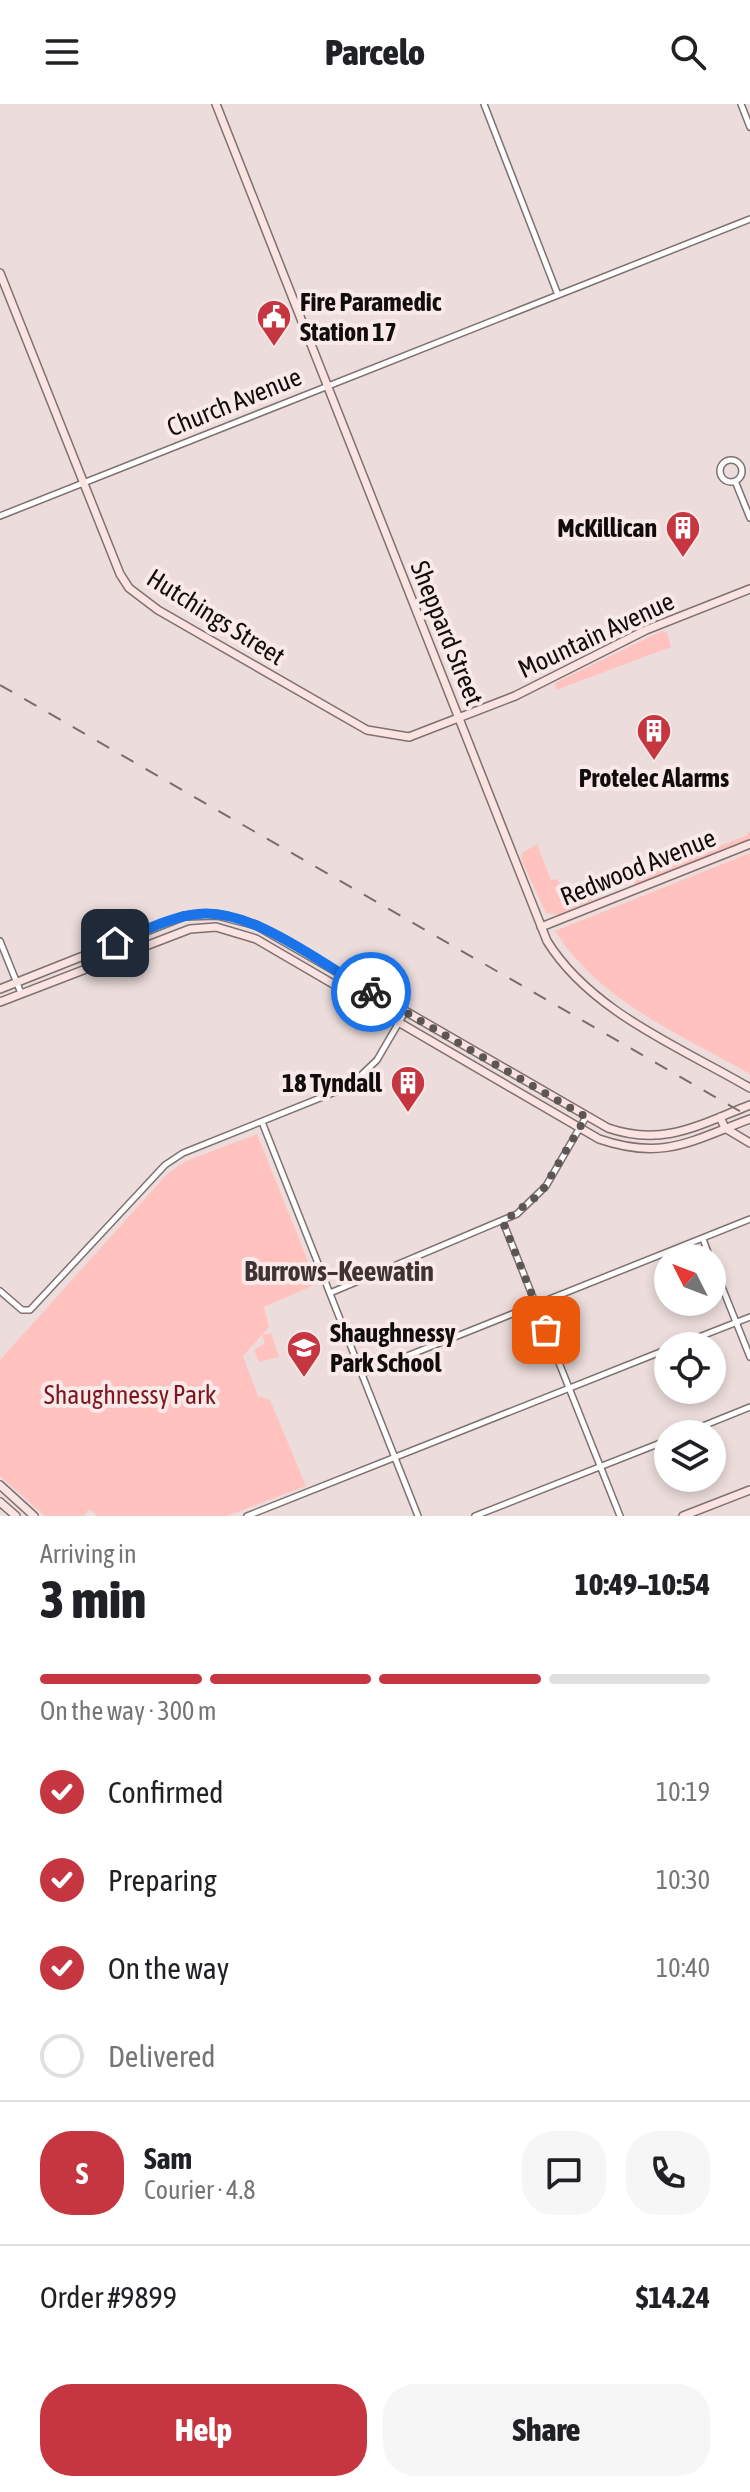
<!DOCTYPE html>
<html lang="en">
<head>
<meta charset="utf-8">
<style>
  :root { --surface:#fff; --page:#f6f6f6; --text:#202124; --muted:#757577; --line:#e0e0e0; --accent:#c63640 }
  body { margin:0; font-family:"Asap Condensed",sans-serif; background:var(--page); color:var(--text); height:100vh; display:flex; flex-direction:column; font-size:30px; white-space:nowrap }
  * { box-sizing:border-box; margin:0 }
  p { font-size:26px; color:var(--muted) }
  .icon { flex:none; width:44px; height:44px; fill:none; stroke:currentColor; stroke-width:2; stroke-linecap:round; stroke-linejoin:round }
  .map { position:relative; height:1412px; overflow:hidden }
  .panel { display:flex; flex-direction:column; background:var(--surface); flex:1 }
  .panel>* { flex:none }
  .needle { width:52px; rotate:312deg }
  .buttons { position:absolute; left:654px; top:1140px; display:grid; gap:16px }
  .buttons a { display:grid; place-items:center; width:72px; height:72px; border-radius:50%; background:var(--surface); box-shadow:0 4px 12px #0003; font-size:40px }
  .pin { position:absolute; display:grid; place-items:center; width:68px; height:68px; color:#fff; margin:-34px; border-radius:16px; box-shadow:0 4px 12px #0006 }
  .courier { position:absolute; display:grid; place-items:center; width:80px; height:80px; margin:-40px; border:6px solid #1a73e8; border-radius:50%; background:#fff; color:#222; box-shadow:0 2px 10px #0007 }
  .headline em { font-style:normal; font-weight:800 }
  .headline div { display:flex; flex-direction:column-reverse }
  .headline { display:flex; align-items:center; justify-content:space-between; height:136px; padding:0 40px }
  h1 { font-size:52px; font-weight:800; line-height:60px }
  .bar { display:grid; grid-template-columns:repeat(4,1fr); gap:12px 8px; align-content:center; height:96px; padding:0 40px }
  .bar i { height:10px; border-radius:6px; background:var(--line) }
  .bar .current { background:var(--accent) }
  .bar p { grid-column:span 4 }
  .line { display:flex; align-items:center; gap:20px; padding:0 40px; border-top:2px solid var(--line) }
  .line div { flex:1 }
  .round { display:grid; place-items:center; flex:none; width:84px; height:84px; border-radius:32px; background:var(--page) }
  ol { padding:0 40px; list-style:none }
  li { display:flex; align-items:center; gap:24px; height:88px }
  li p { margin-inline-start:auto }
  li .icon { padding:8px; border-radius:50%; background:var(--accent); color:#fff; stroke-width:4 }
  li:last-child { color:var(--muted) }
  li i { width:44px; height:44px; border:4px solid var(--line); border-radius:50% }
  .primary-button { display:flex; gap:16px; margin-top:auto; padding:16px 40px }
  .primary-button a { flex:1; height:92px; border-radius:32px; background:var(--accent); color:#fff; font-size:32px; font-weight:800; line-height:92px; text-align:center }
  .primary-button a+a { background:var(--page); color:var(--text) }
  header { display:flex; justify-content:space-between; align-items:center; height:104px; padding:0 40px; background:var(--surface); font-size:36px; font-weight:800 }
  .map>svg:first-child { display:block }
</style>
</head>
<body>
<header><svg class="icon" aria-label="menu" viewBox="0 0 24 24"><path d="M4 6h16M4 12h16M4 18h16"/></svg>Parcelo<svg class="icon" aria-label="search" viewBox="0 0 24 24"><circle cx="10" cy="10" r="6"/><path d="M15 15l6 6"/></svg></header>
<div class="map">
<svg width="750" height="1412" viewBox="0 0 750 1412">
  <rect width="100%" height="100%" fill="#ecdddc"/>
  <path fill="#ffc2bf" d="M662,527L667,529L671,543L556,586L555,579Z
    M747,727L750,729V735L637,781L630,777L748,731Z
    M537,740L551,776L557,775L560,780L555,784L559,793L564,792L567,797L597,786L601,793L558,811L546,809L521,755L522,749Z
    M750,749V970C680,930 599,897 555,827Z
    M257,1030L317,1180L264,1203L269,1223L262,1231L271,1229L279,1253L259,1258L254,1246L265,1239L262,1231L243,1252L258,1292L270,1296L306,1382L227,1412H98L90,1405L83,1412H45L0,1372V1256L168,1069L186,1057Z"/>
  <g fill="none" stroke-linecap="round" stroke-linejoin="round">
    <defs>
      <path id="street" d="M484,0L558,191
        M741,0L750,23
        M720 367a11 11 0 1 1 22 0a11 11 0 1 1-22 0Z
        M735,377L750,414
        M0,412L750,115
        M0,837L21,889
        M262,1018L418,1412
        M503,1118L620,1412
        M703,1135L710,1154
        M712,1158L750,1253
        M0,1187L22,1206H30L165,1061L183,1049L350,982L377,956L405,908
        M330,1189L517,1110L546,1082L586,1013
        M676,1242L750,1213
        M362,1270L750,1115
        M683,1330L750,1303
        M247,1412L668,1245
        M475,1412L668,1336"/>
      <path id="secondary" d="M216,0L547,837C591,908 680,943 750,984
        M0,169L120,470L129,484L158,506L367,626L409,633L515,592L646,526L750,485
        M541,823L750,740
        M0,885L184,812L217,811L256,821L608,1024C663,1043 699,1021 750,1001
        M0,898L190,825L216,823L256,835L599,1035C663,1057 691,1037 750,1015
        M720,1013L725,1024L750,1039
        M0,1381L34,1412
        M0,1398L16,1412
        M683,1412L750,1386"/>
    </defs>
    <use href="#street" stroke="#7e7170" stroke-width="8"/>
    <use href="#secondary" stroke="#7e7170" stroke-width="10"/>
    <use href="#street" stroke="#fff" stroke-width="5"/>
    <use href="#secondary" stroke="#fbe3e2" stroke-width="7"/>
    <path stroke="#776d6d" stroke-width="2" stroke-dasharray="14 14" stroke-linecap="butt" d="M0,581L750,1013"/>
  </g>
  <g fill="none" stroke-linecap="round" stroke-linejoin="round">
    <path stroke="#5e5655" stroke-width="8" stroke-dasharray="0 14.4" d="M371,888L586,1013L541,1089L503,1118L546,1226"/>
    <path stroke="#1a73e8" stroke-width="10" d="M115,839C142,828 169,813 198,810C253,804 323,861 371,888"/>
  </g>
  <defs>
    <symbol id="civic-pin" viewBox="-11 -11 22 30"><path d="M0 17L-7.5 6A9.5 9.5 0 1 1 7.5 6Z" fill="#c63640" stroke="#f9eae9"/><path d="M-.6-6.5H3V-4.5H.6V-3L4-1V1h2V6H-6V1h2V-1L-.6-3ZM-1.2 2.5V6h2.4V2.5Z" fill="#fff"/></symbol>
    <symbol id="building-pin" viewBox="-11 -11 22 30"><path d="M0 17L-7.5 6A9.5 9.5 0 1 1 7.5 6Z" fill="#c63640" stroke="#f9eae9"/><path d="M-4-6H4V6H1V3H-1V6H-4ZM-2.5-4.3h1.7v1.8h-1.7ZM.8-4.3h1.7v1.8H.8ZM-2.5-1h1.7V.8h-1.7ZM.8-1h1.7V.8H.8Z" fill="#fff"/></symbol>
    <symbol id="school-pin" viewBox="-11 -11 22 30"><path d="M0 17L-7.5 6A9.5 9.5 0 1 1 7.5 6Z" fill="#c63640" stroke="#f9eae9"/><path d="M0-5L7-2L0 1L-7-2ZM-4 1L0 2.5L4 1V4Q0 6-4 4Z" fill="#fff"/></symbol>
  </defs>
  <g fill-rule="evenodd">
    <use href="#civic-pin" x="254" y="193" width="40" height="54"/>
    <use href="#building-pin" x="663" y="404" width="40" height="54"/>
    <use href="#building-pin" x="634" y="607" width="40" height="54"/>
    <use href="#building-pin" x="388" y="959" width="40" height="54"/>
    <use href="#school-pin" x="284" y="1224" width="40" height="54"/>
  </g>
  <g text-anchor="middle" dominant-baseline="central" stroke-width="8" stroke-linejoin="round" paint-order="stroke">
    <g font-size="26" font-weight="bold" fill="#120d0d" stroke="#f9eae9" text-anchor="start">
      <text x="300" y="198">Fire Paramedic<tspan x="300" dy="30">Station 17</tspan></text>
      <text x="657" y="424" text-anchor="end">McKillican</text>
      <text x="654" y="674" text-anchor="middle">Protelec Alarms</text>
      <text x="382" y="979" text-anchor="end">18 Tyndall</text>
      <text x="330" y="1229">Shaughnessy<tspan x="330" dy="30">Park School</tspan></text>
    </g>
    <g font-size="26" fill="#120d0d" stroke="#f9eae9">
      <text transform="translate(234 298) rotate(-22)">Church Avenue</text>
      <text transform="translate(216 513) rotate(32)">Hutchings Street</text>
      <text transform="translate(447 529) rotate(68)">Sheppard Street</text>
      <text transform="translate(596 531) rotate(-25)">Mountain Avenue</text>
      <text transform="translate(638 763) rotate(-22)">Redwood Avenue</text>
    </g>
    <g font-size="26" fill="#7c1720" stroke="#f9eae9">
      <text x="130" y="1291">Shaughnessy Park</text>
    </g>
    <g font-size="28" font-weight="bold" fill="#3e3332" stroke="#f9eae9">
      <text x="339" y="1167">Burrows–Keewatin</text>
    </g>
  </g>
</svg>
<div class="buttons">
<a><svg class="needle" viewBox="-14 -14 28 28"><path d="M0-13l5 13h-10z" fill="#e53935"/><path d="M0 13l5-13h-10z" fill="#757577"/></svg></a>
<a><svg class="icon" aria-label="locate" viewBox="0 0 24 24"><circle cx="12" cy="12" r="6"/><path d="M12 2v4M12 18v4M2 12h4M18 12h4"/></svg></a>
<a><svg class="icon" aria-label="layers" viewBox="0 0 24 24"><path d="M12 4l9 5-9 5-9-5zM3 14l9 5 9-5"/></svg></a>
</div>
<div class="pin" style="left:546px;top:1226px;background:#ea580c"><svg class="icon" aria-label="bag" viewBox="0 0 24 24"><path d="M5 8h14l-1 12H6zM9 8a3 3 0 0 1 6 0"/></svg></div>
<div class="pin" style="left:115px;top:839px;background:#1f2937"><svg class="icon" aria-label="home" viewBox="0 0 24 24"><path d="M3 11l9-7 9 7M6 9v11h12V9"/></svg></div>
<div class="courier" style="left:371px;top:888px"><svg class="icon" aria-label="bike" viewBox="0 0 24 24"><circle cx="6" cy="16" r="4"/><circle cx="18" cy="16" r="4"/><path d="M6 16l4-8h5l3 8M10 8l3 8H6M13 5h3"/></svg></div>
</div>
<section class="panel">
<div class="headline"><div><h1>3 min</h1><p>Arriving in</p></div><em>10:49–10:54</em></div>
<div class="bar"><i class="current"></i><i class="current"></i><i class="current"></i><i></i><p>On the way · 300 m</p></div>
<ol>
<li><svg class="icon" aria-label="check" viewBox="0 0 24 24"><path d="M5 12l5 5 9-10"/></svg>Confirmed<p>10:19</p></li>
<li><svg class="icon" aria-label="check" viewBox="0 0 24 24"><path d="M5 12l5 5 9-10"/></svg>Preparing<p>10:30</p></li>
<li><svg class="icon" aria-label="check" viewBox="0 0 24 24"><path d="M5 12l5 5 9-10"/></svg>On the way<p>10:40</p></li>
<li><i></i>Delivered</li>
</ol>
<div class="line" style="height:144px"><b class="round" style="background:var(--accent);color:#fff">S</b><div><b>Sam</b><p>Courier · 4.8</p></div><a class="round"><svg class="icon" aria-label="chat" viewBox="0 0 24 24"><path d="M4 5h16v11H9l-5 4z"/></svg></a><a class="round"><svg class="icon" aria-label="phone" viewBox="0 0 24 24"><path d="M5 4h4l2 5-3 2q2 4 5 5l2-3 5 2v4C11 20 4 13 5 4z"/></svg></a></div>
<div class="line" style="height:104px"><div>Order #9899</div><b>$14.24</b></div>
<div class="primary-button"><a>Help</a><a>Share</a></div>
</section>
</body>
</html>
